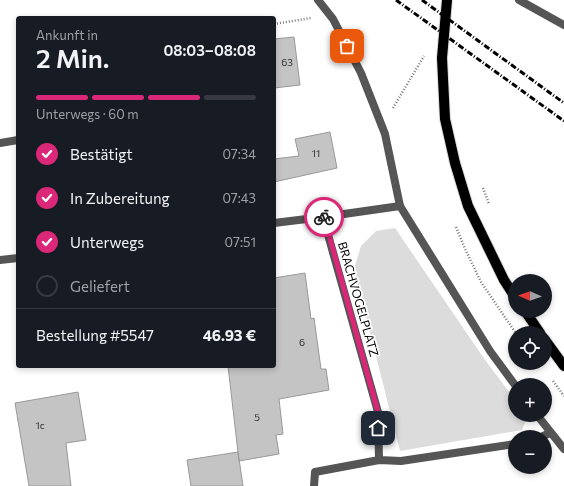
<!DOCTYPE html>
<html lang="de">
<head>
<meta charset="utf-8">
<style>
  :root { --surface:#171b24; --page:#20242c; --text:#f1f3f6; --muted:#9ea1a6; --line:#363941; --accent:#db2777 }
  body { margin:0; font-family:Commissioner,sans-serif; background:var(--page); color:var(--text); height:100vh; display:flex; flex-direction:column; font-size:15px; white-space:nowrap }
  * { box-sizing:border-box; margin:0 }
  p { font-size:13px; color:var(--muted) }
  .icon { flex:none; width:22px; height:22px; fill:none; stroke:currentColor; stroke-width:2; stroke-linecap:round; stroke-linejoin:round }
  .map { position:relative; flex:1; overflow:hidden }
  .panel { position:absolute; left:16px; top:16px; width:260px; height:352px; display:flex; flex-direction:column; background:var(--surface); border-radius:4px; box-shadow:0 2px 6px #0003 }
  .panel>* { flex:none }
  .needle { width:26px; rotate:272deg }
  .fabs { position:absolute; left:508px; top:274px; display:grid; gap:8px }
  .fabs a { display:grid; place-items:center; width:44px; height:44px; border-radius:50%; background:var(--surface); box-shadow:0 2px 6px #0003; font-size:20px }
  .pin { position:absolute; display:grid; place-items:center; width:34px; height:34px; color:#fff; margin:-17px; border-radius:8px; box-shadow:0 2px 6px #0006 }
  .courier { position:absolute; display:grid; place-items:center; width:40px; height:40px; margin:-20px; border:3px solid #db2777; border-radius:50%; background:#fff; color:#222; box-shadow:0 1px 5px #0007 }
  .headline em { font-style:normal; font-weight:600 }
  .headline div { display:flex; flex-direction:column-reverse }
  .headline { display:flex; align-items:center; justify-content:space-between; height:68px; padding:0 20px }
  h1 { font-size:26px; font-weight:600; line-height:30px }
  .bar { display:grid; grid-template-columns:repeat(4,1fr); gap:6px 4px; align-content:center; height:48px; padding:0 20px }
  .bar i { height:5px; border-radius:3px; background:var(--line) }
  .bar .on { background:var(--accent) }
  .bar p { grid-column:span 4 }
  .line { display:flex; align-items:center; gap:10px; padding:0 20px; border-top:1px solid var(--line) }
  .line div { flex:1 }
  ol { padding:0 20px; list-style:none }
  li { display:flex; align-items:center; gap:12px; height:44px }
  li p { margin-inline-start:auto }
  li .icon { padding:4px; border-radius:50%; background:var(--accent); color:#fff; stroke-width:4 }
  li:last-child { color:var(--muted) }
  li i { width:22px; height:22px; border:2px solid var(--line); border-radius:50% }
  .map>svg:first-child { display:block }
</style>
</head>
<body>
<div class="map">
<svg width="564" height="486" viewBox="0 0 564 486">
  <rect width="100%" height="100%" fill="#fff"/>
  <path fill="#dcdcdc" d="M395,228L483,357L515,400V415H526L527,417L522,430L400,451L354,269L361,246L376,231Z"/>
  <path fill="#c4c4c4" stroke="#999" d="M294,37L300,85L274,88V39Z
    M330,132L337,168L274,182V159L299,156L295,139Z
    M305,273L311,319L314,318L321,369H326L329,390L279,399L283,434L276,435L279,454L239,461L228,366H274V278Z
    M78,392L86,440L66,443L71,486H29L15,403Z
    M238,452L243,486H191L187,460Z"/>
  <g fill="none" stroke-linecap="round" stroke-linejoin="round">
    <defs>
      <path id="primary" d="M447,0L442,58L445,119L455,163L468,206L504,280L515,297
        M525,311L540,333
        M545,340L564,366"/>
    </defs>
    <use href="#primary" stroke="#dbdbdb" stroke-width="12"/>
    <path stroke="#777" stroke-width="2.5" stroke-dasharray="1 2" stroke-linecap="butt" d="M274,24L311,18
      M393,108L424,56
      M483,188L489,204
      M456,227L466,251L481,282L515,332
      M553,381L564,396"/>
    <path stroke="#555" stroke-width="8" d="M318,0L333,19L361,73L385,134L400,206
      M519,0L564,25
      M0,143L18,140"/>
    <path stroke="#555" stroke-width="8" d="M274,223L323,217
      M0,260L18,258
      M537,415L564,449
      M541,437L550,433
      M379,460L378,412L323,217L400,206L490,351L515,385
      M314,486L315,472L379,460L401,461L515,444"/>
    <use href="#primary" stroke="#000" stroke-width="10"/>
    <path stroke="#000" stroke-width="3" stroke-dasharray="6 2 1 2" stroke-linecap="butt" d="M396,0L564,121
      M422,0L564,103"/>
  </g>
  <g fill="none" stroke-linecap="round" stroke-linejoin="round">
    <path stroke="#595959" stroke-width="4" stroke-dasharray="0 7.2" d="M324,217L400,206L385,134L361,73L347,46"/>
    <path stroke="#db2777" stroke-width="5" d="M324,217L378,412V428"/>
  </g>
  <g text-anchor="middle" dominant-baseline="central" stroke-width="3.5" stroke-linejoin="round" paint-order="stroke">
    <g font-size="10" fill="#313131">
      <text x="287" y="62">63</text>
      <text x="316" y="153">11</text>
      <text x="302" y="342">6</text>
      <text x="257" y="417">5</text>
      <text x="40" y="425">1c</text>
    </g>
    <g font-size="12" fill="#000" stroke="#fff">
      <text transform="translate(359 299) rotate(74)">BRACHVOGELPLATZ</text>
    </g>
  </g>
</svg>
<div class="fabs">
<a><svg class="needle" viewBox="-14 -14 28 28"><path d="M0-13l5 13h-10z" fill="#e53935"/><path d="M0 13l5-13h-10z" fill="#9ea1a6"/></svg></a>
<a><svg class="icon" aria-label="locate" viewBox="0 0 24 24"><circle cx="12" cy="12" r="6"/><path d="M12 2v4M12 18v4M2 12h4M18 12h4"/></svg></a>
<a>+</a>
<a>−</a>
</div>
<div class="pin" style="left:347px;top:46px;background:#ea580c"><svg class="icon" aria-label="bag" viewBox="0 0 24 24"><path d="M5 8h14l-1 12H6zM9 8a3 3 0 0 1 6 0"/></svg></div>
<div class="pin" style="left:378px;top:428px;background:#1f2937"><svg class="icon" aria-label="home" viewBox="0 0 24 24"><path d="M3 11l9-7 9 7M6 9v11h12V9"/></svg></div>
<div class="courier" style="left:324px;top:217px"><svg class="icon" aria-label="bike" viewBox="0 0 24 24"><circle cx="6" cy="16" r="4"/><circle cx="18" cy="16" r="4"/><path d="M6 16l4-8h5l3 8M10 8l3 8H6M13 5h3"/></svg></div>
<section class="panel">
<div class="headline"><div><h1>2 Min.</h1><p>Ankunft in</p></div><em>08:03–08:08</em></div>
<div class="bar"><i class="on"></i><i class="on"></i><i class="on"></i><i></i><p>Unterwegs · 60 m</p></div>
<ol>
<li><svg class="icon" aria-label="check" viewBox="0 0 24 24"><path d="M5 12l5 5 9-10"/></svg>Bestätigt<p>07:34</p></li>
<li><svg class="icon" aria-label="check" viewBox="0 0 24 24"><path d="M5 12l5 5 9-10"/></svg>In Zubereitung<p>07:43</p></li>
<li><svg class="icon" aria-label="check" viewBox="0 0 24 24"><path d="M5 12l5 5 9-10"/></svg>Unterwegs<p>07:51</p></li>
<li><i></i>Geliefert</li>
</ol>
<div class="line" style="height:52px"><div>Bestellung #5547</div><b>46.93 €</b></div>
</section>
</div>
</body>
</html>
